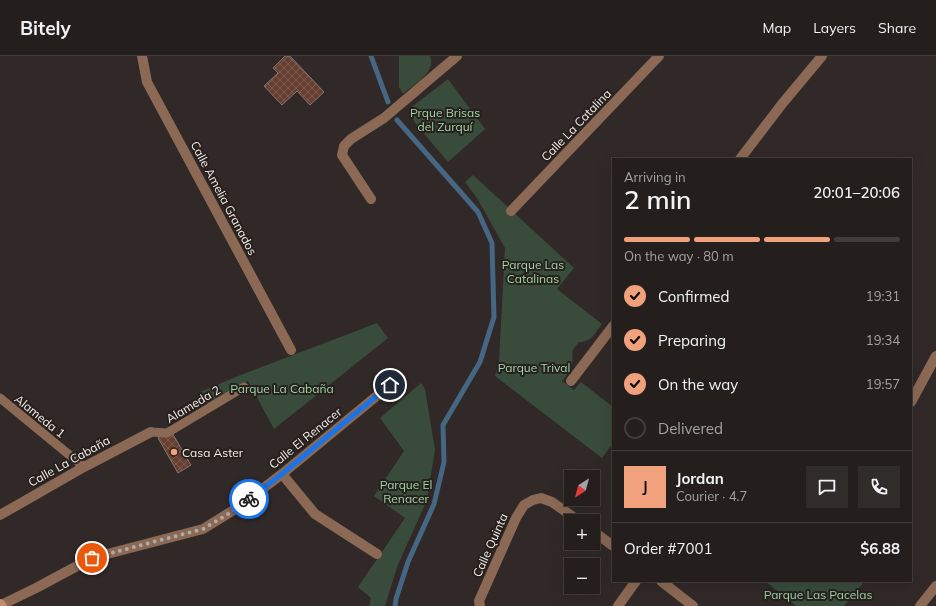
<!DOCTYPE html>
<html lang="en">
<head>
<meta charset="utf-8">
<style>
  :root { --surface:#241f1d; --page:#302c2a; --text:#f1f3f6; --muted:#a3a2a4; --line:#413d3b; --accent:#f1a17c }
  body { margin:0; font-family:Mulish,sans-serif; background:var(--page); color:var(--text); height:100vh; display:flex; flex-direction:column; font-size:15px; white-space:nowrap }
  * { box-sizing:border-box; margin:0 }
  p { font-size:13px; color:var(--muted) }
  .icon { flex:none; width:22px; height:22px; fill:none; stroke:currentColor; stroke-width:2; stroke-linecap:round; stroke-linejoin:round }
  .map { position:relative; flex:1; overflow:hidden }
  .details { position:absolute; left:612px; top:102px; width:300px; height:424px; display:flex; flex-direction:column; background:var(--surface); border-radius:0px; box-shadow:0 4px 16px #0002,0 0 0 1px var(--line) }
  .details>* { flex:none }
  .needle { width:26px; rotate:216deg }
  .controls { position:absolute; left:564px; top:414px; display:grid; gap:8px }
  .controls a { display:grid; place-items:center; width:36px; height:36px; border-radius:0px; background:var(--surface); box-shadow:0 4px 16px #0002,0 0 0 1px var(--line); font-size:20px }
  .pin { position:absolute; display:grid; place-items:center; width:34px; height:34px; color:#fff; margin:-17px; border:2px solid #fff; border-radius:50%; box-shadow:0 1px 4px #0007 }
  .courier { position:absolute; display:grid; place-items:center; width:40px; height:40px; margin:-20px; border:3px solid #1a73e8; border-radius:50%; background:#fff; color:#222; box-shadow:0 1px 5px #0007 }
  .headline em { font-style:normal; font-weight:600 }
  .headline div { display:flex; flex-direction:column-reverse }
  .headline { display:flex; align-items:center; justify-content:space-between; height:68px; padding:0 12px }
  h1 { font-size:26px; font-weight:600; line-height:30px }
  .bar { display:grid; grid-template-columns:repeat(4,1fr); gap:6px 4px; align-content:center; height:48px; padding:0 12px }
  .bar i { height:5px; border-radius:3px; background:var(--line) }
  .bar .selected { background:var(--accent) }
  .bar p { grid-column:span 4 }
  .line { display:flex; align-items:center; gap:10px; padding:0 12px; border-top:1px solid var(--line) }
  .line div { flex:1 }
  .round { display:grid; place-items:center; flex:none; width:42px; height:42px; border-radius:0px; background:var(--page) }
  ol { padding:0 12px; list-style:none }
  li { display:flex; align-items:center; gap:12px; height:44px }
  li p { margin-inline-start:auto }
  li .icon { padding:4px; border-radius:50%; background:var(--accent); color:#111; stroke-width:4 }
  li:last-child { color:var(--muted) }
  li i { width:22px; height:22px; border:2px solid var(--line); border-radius:50% }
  header { display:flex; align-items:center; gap:24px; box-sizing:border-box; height:56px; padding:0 20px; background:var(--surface); border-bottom:1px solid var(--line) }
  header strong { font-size:19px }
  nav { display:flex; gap:22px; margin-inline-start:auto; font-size:14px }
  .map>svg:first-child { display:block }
</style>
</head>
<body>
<header>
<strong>Bitely</strong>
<nav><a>Map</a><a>Layers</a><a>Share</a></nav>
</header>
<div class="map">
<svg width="936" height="550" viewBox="0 0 936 550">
  <defs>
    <pattern id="building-cross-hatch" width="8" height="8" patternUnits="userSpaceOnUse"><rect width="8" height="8" fill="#663f30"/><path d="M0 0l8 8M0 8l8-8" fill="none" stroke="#7c5b4e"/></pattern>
  </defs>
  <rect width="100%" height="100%" fill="#302927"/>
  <path fill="#394c3c" d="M399,0H430C437,16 413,29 403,38L399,31Z
    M448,23L485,73L448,106L415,67L409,53Z
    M473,119L574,212L557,233L602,268C594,278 592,286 579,286L572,295C574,308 570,316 562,325L574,334L581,326L613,351V387L602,402L495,320L499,305L505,192L477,142L465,126Z
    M377,267L388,282L274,373L248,325L208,348L200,336L238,320Z
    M421,327L425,333L435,394L427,444L397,511L385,550H369L371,542L358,531L405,462L374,440L404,395L380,362Z
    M765,525H865L844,550H796Z"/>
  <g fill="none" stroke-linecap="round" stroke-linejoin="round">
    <path stroke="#456783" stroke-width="5" d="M371,0L388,46
      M395,550L396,543L408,506L434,448L444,406L443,369L480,306L494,261L492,187L478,156L397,64"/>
  </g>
  <path fill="url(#building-cross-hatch)" stroke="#7f7673" d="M285,0H290L324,36L310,49L297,35L282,49L264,30L278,17L273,12Z
    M171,375L191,409L178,417L158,382Z"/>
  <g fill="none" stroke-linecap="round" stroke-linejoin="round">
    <path stroke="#8b6954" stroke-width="9" d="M0,342L84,411
      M151,376L167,377L244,331"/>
    <path stroke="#8b6954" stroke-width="10" d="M142,0L147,26L291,294
      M740,103L782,48L822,0
      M371,143L342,99L344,90L351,83L384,62L457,0
      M511,155L659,0
      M571,325L613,270
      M911,346L936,300
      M282,418L315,458L377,498
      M0,459L84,411L151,376
      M593,475L613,490
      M661,525L693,550
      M1,549L36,532L92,502L203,473L237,452L282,418L390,329
      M480,550L479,545L516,462L524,449L533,444L541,442L552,446L579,465
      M618,550L636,525
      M920,550L936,530"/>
    <path stroke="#c28b6a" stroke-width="10" d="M0,548L2,550"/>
  </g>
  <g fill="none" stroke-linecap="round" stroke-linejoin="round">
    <path stroke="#afa9a8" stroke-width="4" stroke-dasharray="0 7.2" d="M92,502L203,473L238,452L249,443"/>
    <path stroke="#1a73e8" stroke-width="5" d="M249,443L282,418L390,329"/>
  </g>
  <circle fill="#f1a17c" stroke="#27201d" stroke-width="1.5" cx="174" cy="396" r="4"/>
  <g text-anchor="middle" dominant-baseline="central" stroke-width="4" stroke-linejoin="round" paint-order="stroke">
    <g font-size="12" fill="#9bd6a6" stroke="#27201d">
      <text x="445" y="56">Prque Brisas<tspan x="445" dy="14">del Zurquí</tspan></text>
      <text x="533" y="208">Parque Las<tspan x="533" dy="14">Catalinas</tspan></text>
      <text x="534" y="311">Parque Trival</text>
      <text x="282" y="332">Parque La Cabaña</text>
      <text x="406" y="428">Parque El<tspan x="406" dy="14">Renacer</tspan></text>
      <text x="818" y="538">Parque Las Pacelas</text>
    </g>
    <g font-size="12" fill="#f3eeed" stroke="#27201d">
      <text transform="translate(576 69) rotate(-46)">Calle La Catalina</text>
      <text transform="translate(224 142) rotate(62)">Calle Amelia Granados</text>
      <text transform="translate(193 348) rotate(-31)">Alameda 2</text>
      <text transform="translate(40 360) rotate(39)">Alameda 1</text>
      <text transform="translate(305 382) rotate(-39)">Calle El Renacer</text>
      <text transform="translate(69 405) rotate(-29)">Calle La Cabaña</text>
      <text transform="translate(490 489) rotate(-66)">Calle Quinta</text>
    </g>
    <g font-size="12" fill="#f3eeed" stroke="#27201d" text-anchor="start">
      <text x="182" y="396">Casa Aster</text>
    </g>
  </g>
</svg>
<div class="controls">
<a><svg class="needle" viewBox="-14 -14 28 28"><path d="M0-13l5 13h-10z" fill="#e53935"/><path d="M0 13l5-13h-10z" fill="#a3a2a4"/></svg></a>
<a>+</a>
<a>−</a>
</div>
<div class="pin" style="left:92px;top:502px;background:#ea580c"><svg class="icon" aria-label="bag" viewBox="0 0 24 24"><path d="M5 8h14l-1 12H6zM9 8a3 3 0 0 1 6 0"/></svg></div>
<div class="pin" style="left:390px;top:329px;background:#1f2937"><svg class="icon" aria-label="home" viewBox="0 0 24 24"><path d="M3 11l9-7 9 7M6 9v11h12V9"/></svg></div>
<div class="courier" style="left:249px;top:443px"><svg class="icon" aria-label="bike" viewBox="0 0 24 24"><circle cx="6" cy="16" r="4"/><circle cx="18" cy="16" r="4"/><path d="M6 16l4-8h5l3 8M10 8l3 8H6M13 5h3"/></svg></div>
<section class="details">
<div class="headline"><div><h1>2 min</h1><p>Arriving in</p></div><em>20:01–20:06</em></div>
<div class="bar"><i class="selected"></i><i class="selected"></i><i class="selected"></i><i></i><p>On the way · 80 m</p></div>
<ol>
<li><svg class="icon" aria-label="check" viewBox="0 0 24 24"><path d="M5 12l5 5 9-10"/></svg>Confirmed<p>19:31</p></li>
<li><svg class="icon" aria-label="check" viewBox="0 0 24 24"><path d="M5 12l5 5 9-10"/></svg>Preparing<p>19:34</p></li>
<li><svg class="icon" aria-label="check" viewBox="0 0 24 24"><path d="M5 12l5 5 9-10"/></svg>On the way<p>19:57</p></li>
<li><i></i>Delivered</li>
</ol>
<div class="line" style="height:72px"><b class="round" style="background:var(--accent);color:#111">J</b><div><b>Jordan</b><p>Courier · 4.7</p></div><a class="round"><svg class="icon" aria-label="chat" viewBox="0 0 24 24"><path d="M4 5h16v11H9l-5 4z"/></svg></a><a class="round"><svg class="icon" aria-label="phone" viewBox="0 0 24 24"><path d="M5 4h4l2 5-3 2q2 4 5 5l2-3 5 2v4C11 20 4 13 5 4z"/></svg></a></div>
<div class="line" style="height:52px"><div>Order #7001</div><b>$6.88</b></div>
</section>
</div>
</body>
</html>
